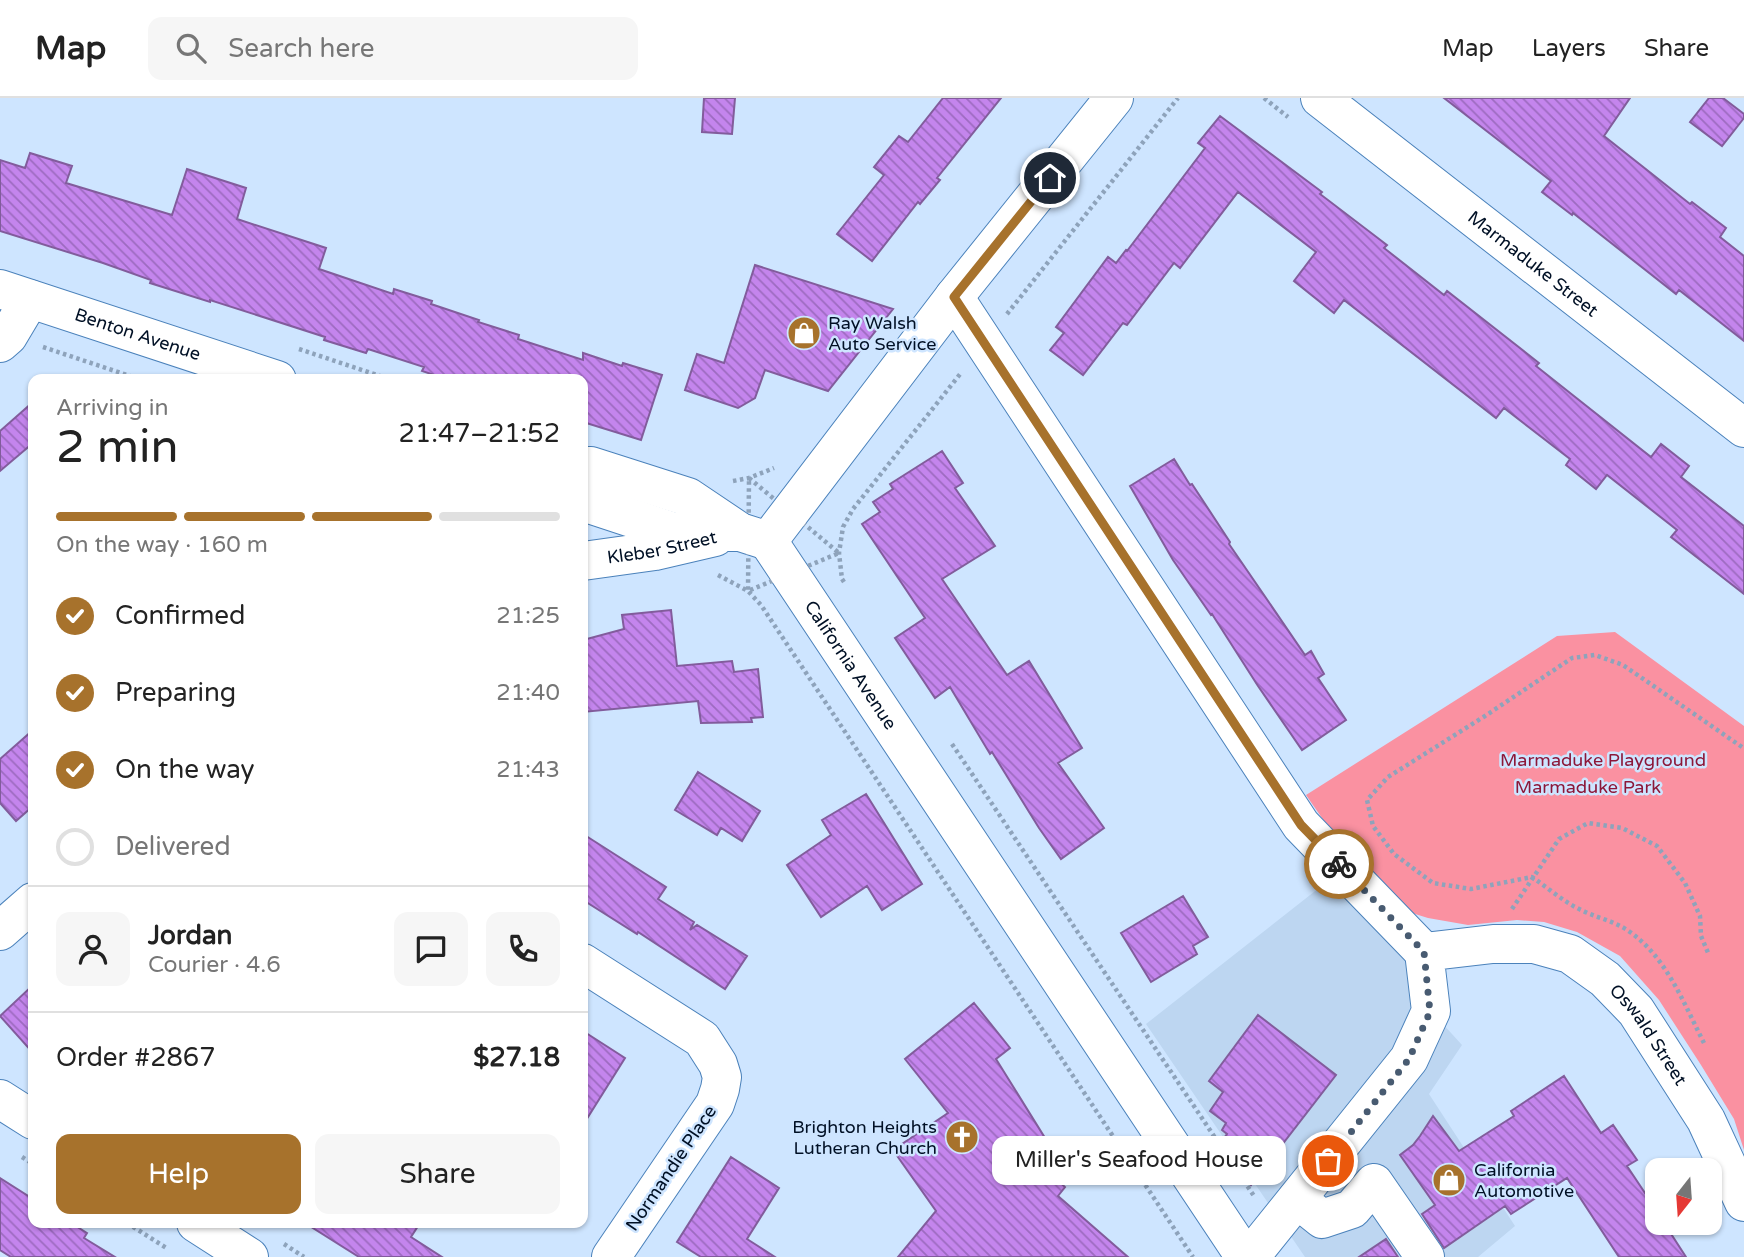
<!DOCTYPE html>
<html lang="en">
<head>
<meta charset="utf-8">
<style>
  :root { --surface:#fff; --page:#f6f6f6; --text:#222; --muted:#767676; --line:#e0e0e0; --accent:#a7722c }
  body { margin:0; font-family:"Varela Round",sans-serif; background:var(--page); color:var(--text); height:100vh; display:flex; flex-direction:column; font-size:26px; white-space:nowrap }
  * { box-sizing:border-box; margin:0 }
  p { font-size:23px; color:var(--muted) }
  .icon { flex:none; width:38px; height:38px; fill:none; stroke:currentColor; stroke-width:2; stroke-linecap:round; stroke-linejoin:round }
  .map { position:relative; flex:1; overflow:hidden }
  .drawer { position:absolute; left:28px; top:276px; width:560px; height:854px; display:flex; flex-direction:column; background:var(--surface); border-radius:14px; box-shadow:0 2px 5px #0004 }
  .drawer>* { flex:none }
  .needle { width:46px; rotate:197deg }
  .buttons { position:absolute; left:1645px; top:1060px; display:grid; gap:14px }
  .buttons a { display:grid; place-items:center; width:77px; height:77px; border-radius:14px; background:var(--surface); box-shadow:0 2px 5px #0004; font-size:35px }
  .pin { position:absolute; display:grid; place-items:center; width:60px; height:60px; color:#fff; margin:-30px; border:4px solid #fff; border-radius:50%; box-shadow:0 2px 7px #0007 }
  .courier { position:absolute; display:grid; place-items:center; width:70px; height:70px; margin:-35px; border:5px solid #a7722c; border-radius:50%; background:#fff; color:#222; box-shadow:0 2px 9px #0007 }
  .bubble { position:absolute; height:49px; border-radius:14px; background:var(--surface); box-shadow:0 2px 5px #0004; font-size:23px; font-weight:600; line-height:49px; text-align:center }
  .head em { font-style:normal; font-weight:600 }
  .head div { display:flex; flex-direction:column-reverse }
  .head { display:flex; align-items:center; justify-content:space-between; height:119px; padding:0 28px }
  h1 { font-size:46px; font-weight:600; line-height:52px }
  .bar { display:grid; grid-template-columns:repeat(4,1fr); gap:10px 7px; align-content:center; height:84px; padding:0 28px }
  .bar i { height:9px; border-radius:5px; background:var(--line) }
  .bar .current { background:var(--accent) }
  .bar p { grid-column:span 4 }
  .line { display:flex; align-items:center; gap:18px; padding:0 28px; border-top:2px solid var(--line) }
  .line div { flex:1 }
  .round { display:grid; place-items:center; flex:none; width:74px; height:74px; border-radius:14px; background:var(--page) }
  ol { padding:0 28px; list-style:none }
  li { display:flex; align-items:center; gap:21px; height:77px }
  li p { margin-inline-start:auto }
  li .icon { padding:7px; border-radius:50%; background:var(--accent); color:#fff; stroke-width:4 }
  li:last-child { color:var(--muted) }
  li i { width:38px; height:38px; border:4px solid var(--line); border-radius:50% }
  .cta { display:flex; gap:14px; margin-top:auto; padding:14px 28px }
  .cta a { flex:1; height:80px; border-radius:14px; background:var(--accent); color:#fff; font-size:28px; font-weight:600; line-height:80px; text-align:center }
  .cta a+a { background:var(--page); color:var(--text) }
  header { display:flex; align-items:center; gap:42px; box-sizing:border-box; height:98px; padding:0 35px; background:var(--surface); border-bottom:2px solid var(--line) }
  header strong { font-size:33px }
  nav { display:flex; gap:38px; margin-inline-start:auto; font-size:24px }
  .search { width:490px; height:63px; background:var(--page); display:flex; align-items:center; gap:18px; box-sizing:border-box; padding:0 24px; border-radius:14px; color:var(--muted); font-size:26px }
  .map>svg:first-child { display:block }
</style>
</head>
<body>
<header>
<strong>Map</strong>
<div class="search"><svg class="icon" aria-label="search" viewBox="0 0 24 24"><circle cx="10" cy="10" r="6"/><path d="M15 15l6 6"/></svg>Search here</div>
<nav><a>Map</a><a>Layers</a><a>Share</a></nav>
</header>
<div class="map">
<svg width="1744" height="1159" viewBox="0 0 1744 1159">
  <defs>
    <pattern id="building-back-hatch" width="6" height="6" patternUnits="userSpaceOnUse" patternTransform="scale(1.75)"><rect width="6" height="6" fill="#c485ed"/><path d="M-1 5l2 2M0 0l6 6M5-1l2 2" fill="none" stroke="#9d6bc0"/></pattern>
  </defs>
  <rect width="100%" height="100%" fill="#cee5ff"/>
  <path fill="#bdd6f1" d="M1333,779L1411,862L1431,913L1462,947L1429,996L1515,1128L1478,1159H1305L1146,926Z"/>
  <path fill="#fa91a1" d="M1615,534L1744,628V1052L1734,1021L1701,967L1659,902L1620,858L1577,834L1544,824L1517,822L1468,827L1428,820L1399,811L1361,776L1306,697L1557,538Z"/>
  <path fill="url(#building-back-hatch)" stroke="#825c9c" stroke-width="2" d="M704,0H735L732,36L702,34Z
    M943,0H1001L937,80L940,82L920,106L918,104L872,163L837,136L884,77L874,69L899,38L908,44Z
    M1444,0H1630L1604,38L1690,106L1692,104L1726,130L1720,139L1744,158V243L1679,192L1676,196L1573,115L1572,117L1542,94L1551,83Z
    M1709,0H1723L1744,16V20L1722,48L1690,24Z
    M1220,18L1322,94L1320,96L1387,147L1384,150L1444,197L1447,193L1539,265L1536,268L1651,359L1661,346L1689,368L1681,379L1744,428V496L1671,439L1677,432L1607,377L1596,391L1566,367L1570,361L1504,310L1496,320L1344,202L1334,215L1294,183L1316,154L1238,94L1180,170L1174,165L1127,227L1123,225L1083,277L1050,252L1064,235L1056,229L1108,159L1116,165L1126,152L1127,153L1205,50L1198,45Z
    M30,55L72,68L66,85L172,117L187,71L246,90L237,121L326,150L319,171L393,196L394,191L432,203L431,206L479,222L478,224L519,237L518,241L583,262V255L622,268L623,265L662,277L641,342L583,324V282H449L422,273L424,269L368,251L366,255L324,242L325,239L210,202V204L150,185L151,182L103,165L0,133V62L25,70Z
    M755,167L893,211L828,293L765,272L755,300L738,310L685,292L697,256L724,265Z
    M33,304V345L0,373V333Z
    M942,353L963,385L955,390L995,448L942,481L1007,577L1029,563L1082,650L1058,665L1104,730L1061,761L1039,730L992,654L990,656L950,589L935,600L895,540L925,520L862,426L880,414L873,404L893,391L890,386Z
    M1174,361L1190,387L1192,386L1230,444L1229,446L1305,557L1311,553L1324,576L1318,580L1346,622L1302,652L1258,588L1212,516L1211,517L1173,462L1130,388Z
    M671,512L677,568L732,563L734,574L758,571L763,619L751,620L752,624L701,625L698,603L583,614V542L624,531L622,517Z
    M33,632V708L16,723L0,705V661Z
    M698,674L760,713L742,743L721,730L717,737L675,712Z
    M866,696L922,786L882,812L867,788L821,819L787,767L831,737L822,722Z
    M583,736L666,789L658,801L694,824L690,832L697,827L747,858L725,891L638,834L637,836L583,802Z
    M1183,798L1208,839L1193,848L1197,856L1151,884L1121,835Z
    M33,887V955L0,918Z
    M974,905L1010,950L996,961L1063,1069L1054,1079L1065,1089L1058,1098L1128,1159H898L936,1113L893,1052L948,1015L905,961Z
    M1258,917L1336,977L1251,1087L1221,1044L1227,1036L1222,1032L1226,1025L1210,1013L1223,994L1209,983Z
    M583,933L625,960L583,1027Z
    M1564,978L1601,1035L1613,1027L1637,1062L1627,1068L1657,1113V1125H1664L1686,1159H1619L1567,1080L1511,1116L1505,1108L1444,1150L1422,1116L1435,1107L1400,1057L1413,1047L1420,1038L1433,1018L1459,1053L1514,1018L1511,1013Z
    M731,1059L779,1090L747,1141L775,1159H701L677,1144Z
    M0,1080L33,1101V1125H71L87,1135L84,1140L115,1159H11L0,1152Z
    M305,1125H420L411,1139L442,1159H359Z
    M1386,1141L1398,1159H1359Z"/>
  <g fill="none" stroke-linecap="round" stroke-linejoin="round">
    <defs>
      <g id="minor">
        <path id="s1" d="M1320,0L1744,330"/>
        <path d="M954,199L1301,727L1424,854"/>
        <path d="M0,245L8,238L30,201"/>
        <path id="s2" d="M768,443L1245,1159"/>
        <path id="s3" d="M583,463L655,453L715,439"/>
        <path d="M0,833L33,804"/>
        <path d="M583,865L702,941L718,966L722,979L720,991L715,1006L611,1159"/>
        <path d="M0,1001L33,1022"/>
        <path d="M1297,1101L1322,1121L1352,1111L1374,1085L1425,1159"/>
        <path d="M196,1125L249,1159"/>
        <path id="s4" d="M1250,1159L1409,961L1431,913L1424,854L1493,846H1534L1570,856L1605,881L1636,913L1706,1022L1744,1104"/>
      </g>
      <g id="major">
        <path id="s5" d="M0,191L277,282"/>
        <path d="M583,368H591L688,399L740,434L768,443L954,199L1114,0"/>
        <path d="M583,404L674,434H740"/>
      </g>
    </defs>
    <use href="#minor" stroke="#4b82bb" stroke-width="40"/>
    <use href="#major" stroke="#4b82bb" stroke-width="40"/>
    <path stroke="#8ea3bb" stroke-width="4.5" stroke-dasharray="3.5 3.5" stroke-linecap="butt" d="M1264,0L1288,19
      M1007,216L1178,0
      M43,249L142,282
      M299,251L392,282
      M749,380L839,455L748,493Z
      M733,383L749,380L774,370
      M718,477L748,493L761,507L1193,1159
      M844,484L842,481L839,455L843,429L853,411L961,275
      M952,646L1254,1098
      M1512,811L1559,741L1588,725L1622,730L1657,748L1685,785L1700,818L1701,838L1709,857
      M1704,945C1684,906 1667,860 1630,834C1615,823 1597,820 1581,812C1564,804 1548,790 1532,779L1471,791L1433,785L1394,756L1373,728L1367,702L1388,679L1485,618L1572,560L1595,557L1623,567L1742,649
      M22,1059L33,1066
      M127,1125L168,1151
      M284,1146L304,1159"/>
    <use href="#minor" stroke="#fff" stroke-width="38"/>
    <use href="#major" stroke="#fff" stroke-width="38"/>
  </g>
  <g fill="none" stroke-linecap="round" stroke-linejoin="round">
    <path stroke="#485b71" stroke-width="7" stroke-dasharray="0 12.6" d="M1328,1063L1409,961L1430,914L1424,854L1339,766"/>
    <path stroke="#a7722c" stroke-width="9" d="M1050,80L954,199L1301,727L1339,766"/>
  </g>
  <defs>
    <symbol id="shop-disc" viewBox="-11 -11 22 22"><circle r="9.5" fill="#a7722c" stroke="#cee5ff"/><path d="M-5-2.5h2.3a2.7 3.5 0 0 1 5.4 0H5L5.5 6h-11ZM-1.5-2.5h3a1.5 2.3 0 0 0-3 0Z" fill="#fff"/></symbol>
    <symbol id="church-disc" viewBox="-11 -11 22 22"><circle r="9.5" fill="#a7722c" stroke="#cee5ff"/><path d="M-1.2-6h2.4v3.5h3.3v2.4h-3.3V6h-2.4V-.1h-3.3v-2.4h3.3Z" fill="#fff"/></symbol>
  </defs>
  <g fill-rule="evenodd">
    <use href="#shop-disc" x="785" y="216" width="38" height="38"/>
    <use href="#church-disc" x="943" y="1020" width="38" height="38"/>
    <use href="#shop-disc" x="1430" y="1063" width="38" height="38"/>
  </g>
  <g text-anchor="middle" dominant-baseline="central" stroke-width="5" stroke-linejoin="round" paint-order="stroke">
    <g font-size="18" fill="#001025" stroke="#cee5ff">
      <text stroke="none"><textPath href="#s1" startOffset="270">Marmaduke Street</textPath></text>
      <text stroke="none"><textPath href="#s5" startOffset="145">Benton Avenue</textPath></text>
      <text stroke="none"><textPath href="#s3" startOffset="80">Kleber Street</textPath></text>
      <text stroke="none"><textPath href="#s2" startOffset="149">California Avenue</textPath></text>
      <text stroke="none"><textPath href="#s4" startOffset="628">Oswald Street</textPath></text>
      <text transform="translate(671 1070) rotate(-56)">Normandie Place</text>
    </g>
    <g font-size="18" fill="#001025" stroke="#cee5ff" text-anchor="start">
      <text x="828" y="225">Ray Walsh<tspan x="828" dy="21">Auto Service</tspan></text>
      <text x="937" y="1029" text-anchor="end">Brighton Heights<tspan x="937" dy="21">Lutheran Church</tspan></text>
      <text x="1474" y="1072">California<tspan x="1474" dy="21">Automotive</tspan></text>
    </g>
    <g font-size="18" fill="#8c1739" stroke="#cee5ff">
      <text x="1603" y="662">Marmaduke Playground</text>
      <text x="1588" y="689">Marmaduke Park</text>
    </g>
  </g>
</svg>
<div class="buttons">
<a><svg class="needle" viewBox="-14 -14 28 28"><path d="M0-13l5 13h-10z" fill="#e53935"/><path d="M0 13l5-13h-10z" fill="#767676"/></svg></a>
</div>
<div class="pin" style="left:1328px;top:1063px;background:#ea580c"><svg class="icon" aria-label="bag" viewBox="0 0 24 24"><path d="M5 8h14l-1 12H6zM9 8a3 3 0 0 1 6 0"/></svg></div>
<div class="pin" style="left:1050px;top:80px;background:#1f2937"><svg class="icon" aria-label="home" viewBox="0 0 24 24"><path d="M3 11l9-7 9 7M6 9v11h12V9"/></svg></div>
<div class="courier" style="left:1339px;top:766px"><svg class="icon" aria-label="bike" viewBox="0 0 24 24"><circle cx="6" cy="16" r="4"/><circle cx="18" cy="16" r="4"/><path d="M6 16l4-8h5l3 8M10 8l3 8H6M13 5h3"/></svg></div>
<div class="bubble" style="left:992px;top:1038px;width:294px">Miller's Seafood House</div>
<section class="drawer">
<div class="head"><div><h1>2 min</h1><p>Arriving in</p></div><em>21:47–21:52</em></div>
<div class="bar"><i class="current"></i><i class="current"></i><i class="current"></i><i></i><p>On the way · 160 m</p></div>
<ol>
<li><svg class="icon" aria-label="check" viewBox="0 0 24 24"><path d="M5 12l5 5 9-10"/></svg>Confirmed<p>21:25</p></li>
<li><svg class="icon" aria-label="check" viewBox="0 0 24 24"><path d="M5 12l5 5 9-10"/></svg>Preparing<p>21:40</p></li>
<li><svg class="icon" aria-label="check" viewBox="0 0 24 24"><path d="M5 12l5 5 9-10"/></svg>On the way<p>21:43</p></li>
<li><i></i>Delivered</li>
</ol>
<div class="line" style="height:126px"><a class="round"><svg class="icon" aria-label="person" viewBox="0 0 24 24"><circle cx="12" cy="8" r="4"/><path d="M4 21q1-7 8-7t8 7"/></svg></a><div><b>Jordan</b><p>Courier · 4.6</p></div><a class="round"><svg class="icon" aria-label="chat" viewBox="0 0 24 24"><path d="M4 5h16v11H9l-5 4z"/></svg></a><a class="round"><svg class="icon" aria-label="phone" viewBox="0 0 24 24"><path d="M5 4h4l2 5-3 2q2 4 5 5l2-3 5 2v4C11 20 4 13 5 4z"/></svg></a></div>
<div class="line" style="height:91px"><div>Order #2867</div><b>$27.18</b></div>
<div class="cta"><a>Help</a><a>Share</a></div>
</section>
</div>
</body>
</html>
